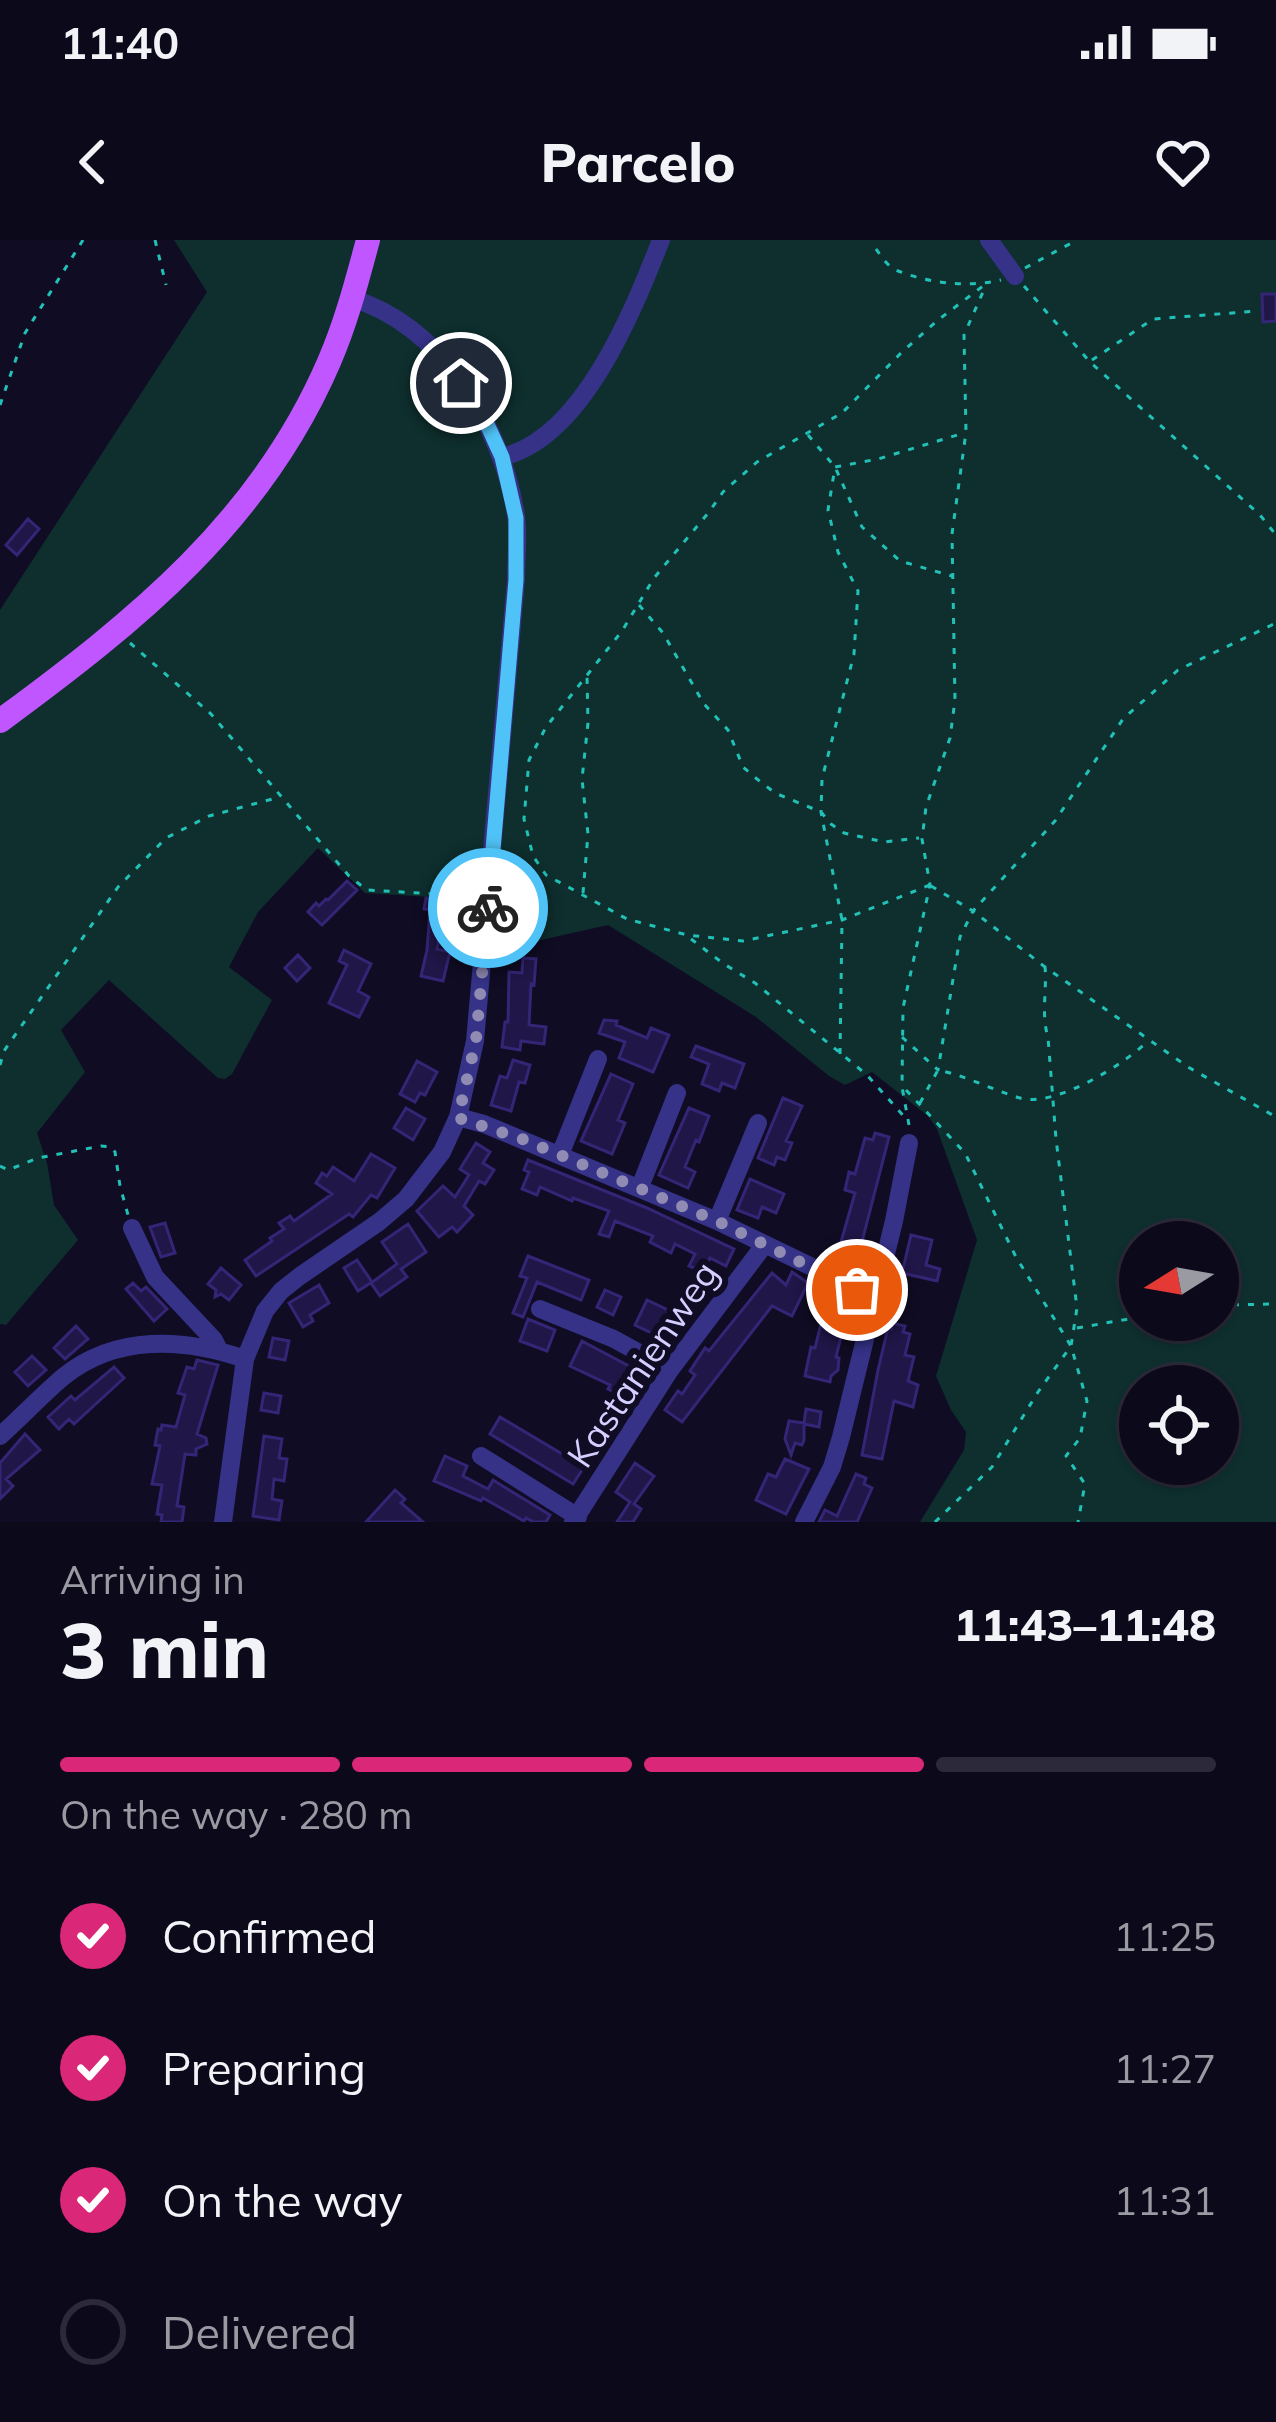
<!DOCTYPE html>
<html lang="en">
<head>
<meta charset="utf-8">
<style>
  :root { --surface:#0c091b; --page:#151224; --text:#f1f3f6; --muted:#9a9aa3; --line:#2c2a3a; --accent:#db2777 }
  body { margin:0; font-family:Mulish,sans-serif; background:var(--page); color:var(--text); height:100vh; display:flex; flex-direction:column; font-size:45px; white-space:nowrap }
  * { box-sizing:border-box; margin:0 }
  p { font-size:39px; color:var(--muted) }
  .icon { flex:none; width:66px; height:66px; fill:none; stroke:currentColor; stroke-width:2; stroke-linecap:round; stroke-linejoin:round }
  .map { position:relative; height:1282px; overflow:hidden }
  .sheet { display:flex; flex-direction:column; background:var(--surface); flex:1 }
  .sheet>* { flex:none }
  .needle { width:78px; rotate:259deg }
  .controls { position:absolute; left:1119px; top:981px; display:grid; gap:24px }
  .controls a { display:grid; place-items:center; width:120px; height:120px; border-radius:50%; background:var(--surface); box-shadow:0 3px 9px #0004,0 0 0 3px var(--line); font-size:60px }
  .pin { position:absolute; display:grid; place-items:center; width:102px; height:102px; color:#fff; margin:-51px; border:6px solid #fff; border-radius:50%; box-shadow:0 3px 12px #0007 }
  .courier { position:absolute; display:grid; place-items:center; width:120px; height:120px; margin:-60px; border:9px solid #4fc3f7; border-radius:50%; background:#fff; color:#222; box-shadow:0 3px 15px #0007 }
  .summary em { font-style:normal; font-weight:800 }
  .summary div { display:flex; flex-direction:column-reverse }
  .summary { display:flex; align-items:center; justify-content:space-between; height:204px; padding:0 60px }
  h1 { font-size:78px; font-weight:800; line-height:90px }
  .bar { display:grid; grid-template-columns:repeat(4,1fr); gap:18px 12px; align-content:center; height:144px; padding:0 60px }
  .bar i { height:15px; border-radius:9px; background:var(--line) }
  .bar .selected { background:var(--accent) }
  .bar p { grid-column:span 4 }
  ol { padding:0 60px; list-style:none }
  li { display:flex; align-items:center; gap:36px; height:132px }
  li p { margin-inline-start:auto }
  li .icon { padding:12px; border-radius:50%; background:var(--accent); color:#fff; stroke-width:4 }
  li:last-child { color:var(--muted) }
  li i { width:66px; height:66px; border:6px solid var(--line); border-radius:50% }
  .status { display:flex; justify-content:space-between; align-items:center; height:84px; padding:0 60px; background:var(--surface); direction:ltr }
  .status svg { height:33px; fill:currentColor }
  header { display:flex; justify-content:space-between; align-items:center; height:156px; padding:0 60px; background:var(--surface); font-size:54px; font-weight:800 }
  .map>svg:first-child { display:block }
</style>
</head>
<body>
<div class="status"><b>11:40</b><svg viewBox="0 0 49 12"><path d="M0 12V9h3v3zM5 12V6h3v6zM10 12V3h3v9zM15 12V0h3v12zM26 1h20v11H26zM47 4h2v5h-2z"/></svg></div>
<header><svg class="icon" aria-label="back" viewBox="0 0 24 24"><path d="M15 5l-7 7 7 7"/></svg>Parcelo<svg class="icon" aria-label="heart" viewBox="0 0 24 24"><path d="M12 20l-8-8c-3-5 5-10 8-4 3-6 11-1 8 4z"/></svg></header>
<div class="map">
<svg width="1276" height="1282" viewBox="0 0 1276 1282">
  <rect width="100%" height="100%" fill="#100c24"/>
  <path fill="#0e2f2e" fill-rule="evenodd" d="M174,0H1276V1282H920L964,1210L966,1192L951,1170L936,1136L977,1000L937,889L928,876L872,832L845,845L829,836L756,777L608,685L523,704L505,697L496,661L365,653L318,608L258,672L229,727L272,760L232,834L225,839L218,838L109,740L61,790L85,832L37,893L47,923L54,965L78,1000L6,1085L0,1084V370L207,52ZM1140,1002H1218V1080H1140ZM1140,1146H1218V1224H1140Z"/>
  <path fill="#201647" stroke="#352576" stroke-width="3" d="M1262,54H1276V81L1263,82Z
    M28,279L39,289L17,315L6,305Z
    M347,641L357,650L322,685L308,672L316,663L319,666L326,659L328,660Z
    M426,658L452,661L449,692L441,691L437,709L450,712L443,741L421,736L427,710L430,670L424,669Z
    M344,710L371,724L358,751L369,757L359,777L329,763L347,725L339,721Z
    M298,715L310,728L297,741L285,728Z
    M523,718L536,719L534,745L531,744L529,785L546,787L544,804L521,801L520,810L502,807L505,782H508L509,732L522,733Z
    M604,780L617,781L616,785L647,798L651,788L669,795L653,832L619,818L625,802L599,793Z
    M696,806L744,824L735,848L722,843L719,851L702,844L709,824L691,817Z
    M513,820L530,825L525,843L519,842L511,871L491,865L500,836L507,838Z
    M417,821L437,832L425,855L420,853L415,862L400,854Z
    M611,834L633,844L618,880L625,883L612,914L581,901Z
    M783,858L802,866L786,901L792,903L785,920L777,917L774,925L758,918Z
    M406,868L425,879L413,900L394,888Z
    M689,868L709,876L699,902L696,900L685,927L695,932L688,948L659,935Z
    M875,893L889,897L857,1021L837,1016L855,953L845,950L849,932L855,934L865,898L873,900Z
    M476,903L490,912L483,923L494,930L485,944L479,941L464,966L473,975L457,992L452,987L439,997L417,971L443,946L455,957L469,935L460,929Z
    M371,914L395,928L377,958L371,955L353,977L349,974L256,1036L245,1020L272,1001L270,998L284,989L279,983L290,976L294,981L332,954L316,943L322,933L327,936L333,927L354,941Z
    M528,920L647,968L734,1009L726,1026L710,1018L703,1032L689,1026L695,1014L675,1004L671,1013L650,1002L653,996L615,981L609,997L599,994L609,971L573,958L572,961L540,947L537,955L522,949L529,932L524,930Z
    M750,939L784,954L776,973L762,967L758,978L737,970Z
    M165,983L175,1013L161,1017L150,987Z
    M408,984L426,1012L401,1029L407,1037L380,1056L371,1043L397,1024L382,1002Z
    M911,995L932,1000L926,1025L940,1029L937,1041L902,1033Z
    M528,1016L589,1040L581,1060L537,1042L523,1077L513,1073L527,1038L520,1036Z
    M357,1020L372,1042L358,1051L344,1028Z
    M221,1028L241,1045L229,1060L221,1054L215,1057L216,1050L208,1044Z
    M792,1032L808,1043L792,1076L772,1066L682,1182L665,1170L678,1151L682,1154L695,1135L690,1131L705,1108L709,1111L772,1033L786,1045Z
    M133,1043L141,1051L146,1047L167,1069L154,1081L126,1049Z
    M319,1045L329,1063L310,1075L313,1081L303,1087L289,1063Z
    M605,1050L621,1057L613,1075L597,1067Z
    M817,1057L849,1065L836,1117L839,1118L838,1130L831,1136L830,1142L805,1136L811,1107L815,1108L823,1075L813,1072Z
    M647,1060L685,1078L678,1094L669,1089L664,1099L635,1085Z
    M528,1079L555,1090L547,1111L520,1101Z
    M892,1083L905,1086L903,1092L910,1094L905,1115L914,1117L908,1141L918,1145L913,1167L894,1161L882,1219L862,1215L878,1130L888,1088L891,1089Z
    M76,1086L88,1099L65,1119L54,1108Z
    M273,1098L289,1101L285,1120L269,1117Z
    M582,1101L644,1134L621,1178L610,1173L620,1155L608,1149L610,1145L570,1126Z
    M32,1116L46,1130L28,1146L15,1132Z
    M197,1120L218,1125L197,1194L206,1198L207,1204L196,1209V1215L185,1214L177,1266L184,1267L182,1282H161L162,1275L157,1274L162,1245L152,1244L160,1206L155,1205L158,1189L161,1190L162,1185L176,1187L185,1155L178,1153L187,1127L194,1129Z
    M114,1127L124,1138L74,1184L69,1179L59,1189L48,1177L71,1156L75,1160Z
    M264,1153L281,1156L278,1173L261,1170Z
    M806,1169L821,1172L819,1187L804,1184V1200L802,1205L795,1203L791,1215L785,1199L789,1181L804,1183Z
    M500,1177L584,1227L573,1244L490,1194Z
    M25,1194L40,1210L6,1239L13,1246L0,1259V1223Z
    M264,1196L282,1199L279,1218L287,1219L284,1241L274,1239L272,1259L282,1261L279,1280L253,1276Z
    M445,1216L467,1226L463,1236L488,1249L493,1240L550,1275L546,1282H534L526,1278L524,1281L483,1258L481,1261L434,1241Z
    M785,1219L809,1229L786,1274L756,1260L768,1234L776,1237Z
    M635,1223L654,1236L634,1264L641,1269L633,1282H617L630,1262L616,1252Z
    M856,1234L866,1238L864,1244L872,1248L857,1282H819L825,1270L837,1276Z
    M395,1250L405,1259L401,1263L423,1282H366Z"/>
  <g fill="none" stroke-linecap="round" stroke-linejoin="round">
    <path stroke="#21c1b7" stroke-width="3" stroke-dasharray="6 9" stroke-linecap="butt" d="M155,0L166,45
      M876,9C882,17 887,26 896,30C926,43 969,48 1001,40
      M1025,28L1077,0
      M1024,46L1090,122L1260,275L1276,295
      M1092,120L1153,79L1258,71
      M0,165L25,93L83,0
      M808,195L835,227L862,287L900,321L952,336
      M639,365L663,393L704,464L728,490L743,527L757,539L775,553L821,572L831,584L844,593L884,602L919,598
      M130,403L211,474L349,636L367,650L470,656
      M930,645L842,680L743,701L687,695L627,679L546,635L533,616L524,579L529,520L546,487L622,391L654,338L709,272L723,252L757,222L842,173L901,113L938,80L987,43
      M931,646L973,671L1045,727L1188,827L1276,877
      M583,653L588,594L582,539L588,483L587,436
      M691,699L724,724L755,743L867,835L908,881
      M902,797L938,830L960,697L973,671L1055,581L1123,479L1178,430L1276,383
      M840,814L842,680L821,572L822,539L854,414L858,351L838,312L828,270L835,227L878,219L964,193
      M0,825L4,811L118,647L166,598L209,576L280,557
      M906,850L965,913L1016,1017L1071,1106L1087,1161L1080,1198L1066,1216L1085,1244L1078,1282
      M920,863L938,830C967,836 992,850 1020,858C1055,868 1125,824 1149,800
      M909,885L902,847L903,768L930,645L922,599L926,567L950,498L955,460L952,294L966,192L964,95L986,45
      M0,926L8,930L38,918L101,906L111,907L115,912L120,946L128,975
      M1218,1065L1276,1064
      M1077,1088L1140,1077
      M935,1282L992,1227L1038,1152L1071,1106L1077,1068L1056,899L1048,797C1041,775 1047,750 1045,727"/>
    <path stroke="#353288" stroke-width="18" d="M989,0L1015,36
      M502,217C583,198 633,71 661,0
      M458,877L484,884L717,981L874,1057
      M560,915L598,819
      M640,947L677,853
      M717,981L758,883
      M132,988L155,1037L214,1100L219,1110
      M540,1069L614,1099L670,1130
      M0,1196C21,1177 41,1156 63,1137C116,1094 184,1098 245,1119
      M481,1216L578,1277
      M223,1282L245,1119L265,1071L281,1051L300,1036L379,982L406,959L442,912L458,877L475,801L516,340C516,319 519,296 516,276C502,185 442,86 351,58
      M573,1282L670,1130L765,1004
      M804,1282L832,1227L841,1197L894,981L909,903"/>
    <path stroke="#bf56ff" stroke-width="24" d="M0,481C136,381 260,282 329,122C346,83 357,41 368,0"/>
  </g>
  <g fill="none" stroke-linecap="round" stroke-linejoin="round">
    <path stroke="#8f8bb2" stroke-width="12" stroke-dasharray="0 21.6" d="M488,668L476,800L458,878L522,899L717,981L857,1050"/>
    <path stroke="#4fc3f7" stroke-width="15" d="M461,143L486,182L502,217L516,278V340L488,668"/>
  </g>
  <g text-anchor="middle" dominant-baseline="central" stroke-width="12" stroke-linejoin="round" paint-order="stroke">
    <g font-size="36" fill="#d4cfff" stroke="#100c24">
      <text transform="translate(642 1124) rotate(-56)">Kastanienweg</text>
    </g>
  </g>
</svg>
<div class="controls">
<a><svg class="needle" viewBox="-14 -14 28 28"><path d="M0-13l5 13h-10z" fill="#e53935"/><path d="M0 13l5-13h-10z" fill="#9a9aa3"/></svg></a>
<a><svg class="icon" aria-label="locate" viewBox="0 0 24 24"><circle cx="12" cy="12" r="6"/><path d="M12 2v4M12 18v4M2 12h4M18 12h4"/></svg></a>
</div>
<div class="pin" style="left:857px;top:1050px;background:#ea580c"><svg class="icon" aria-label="bag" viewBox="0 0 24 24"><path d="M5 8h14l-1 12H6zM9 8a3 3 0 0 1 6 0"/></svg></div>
<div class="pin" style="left:461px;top:143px;background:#1f2937"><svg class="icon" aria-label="home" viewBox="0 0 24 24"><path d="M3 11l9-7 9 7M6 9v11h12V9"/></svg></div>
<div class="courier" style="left:488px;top:668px"><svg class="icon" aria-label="bike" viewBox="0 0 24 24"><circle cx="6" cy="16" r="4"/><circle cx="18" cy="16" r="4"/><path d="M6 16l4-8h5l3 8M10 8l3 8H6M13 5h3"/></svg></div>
</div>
<section class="sheet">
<div class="summary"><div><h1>3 min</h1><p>Arriving in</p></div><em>11:43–11:48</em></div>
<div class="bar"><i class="selected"></i><i class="selected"></i><i class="selected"></i><i></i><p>On the way · 280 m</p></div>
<ol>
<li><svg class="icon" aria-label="check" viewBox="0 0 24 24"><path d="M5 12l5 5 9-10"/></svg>Confirmed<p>11:25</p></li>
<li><svg class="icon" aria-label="check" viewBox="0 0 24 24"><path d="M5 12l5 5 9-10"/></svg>Preparing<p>11:27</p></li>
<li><svg class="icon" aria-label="check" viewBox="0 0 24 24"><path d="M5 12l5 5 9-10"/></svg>On the way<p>11:31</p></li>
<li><i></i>Delivered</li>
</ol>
</section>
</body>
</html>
